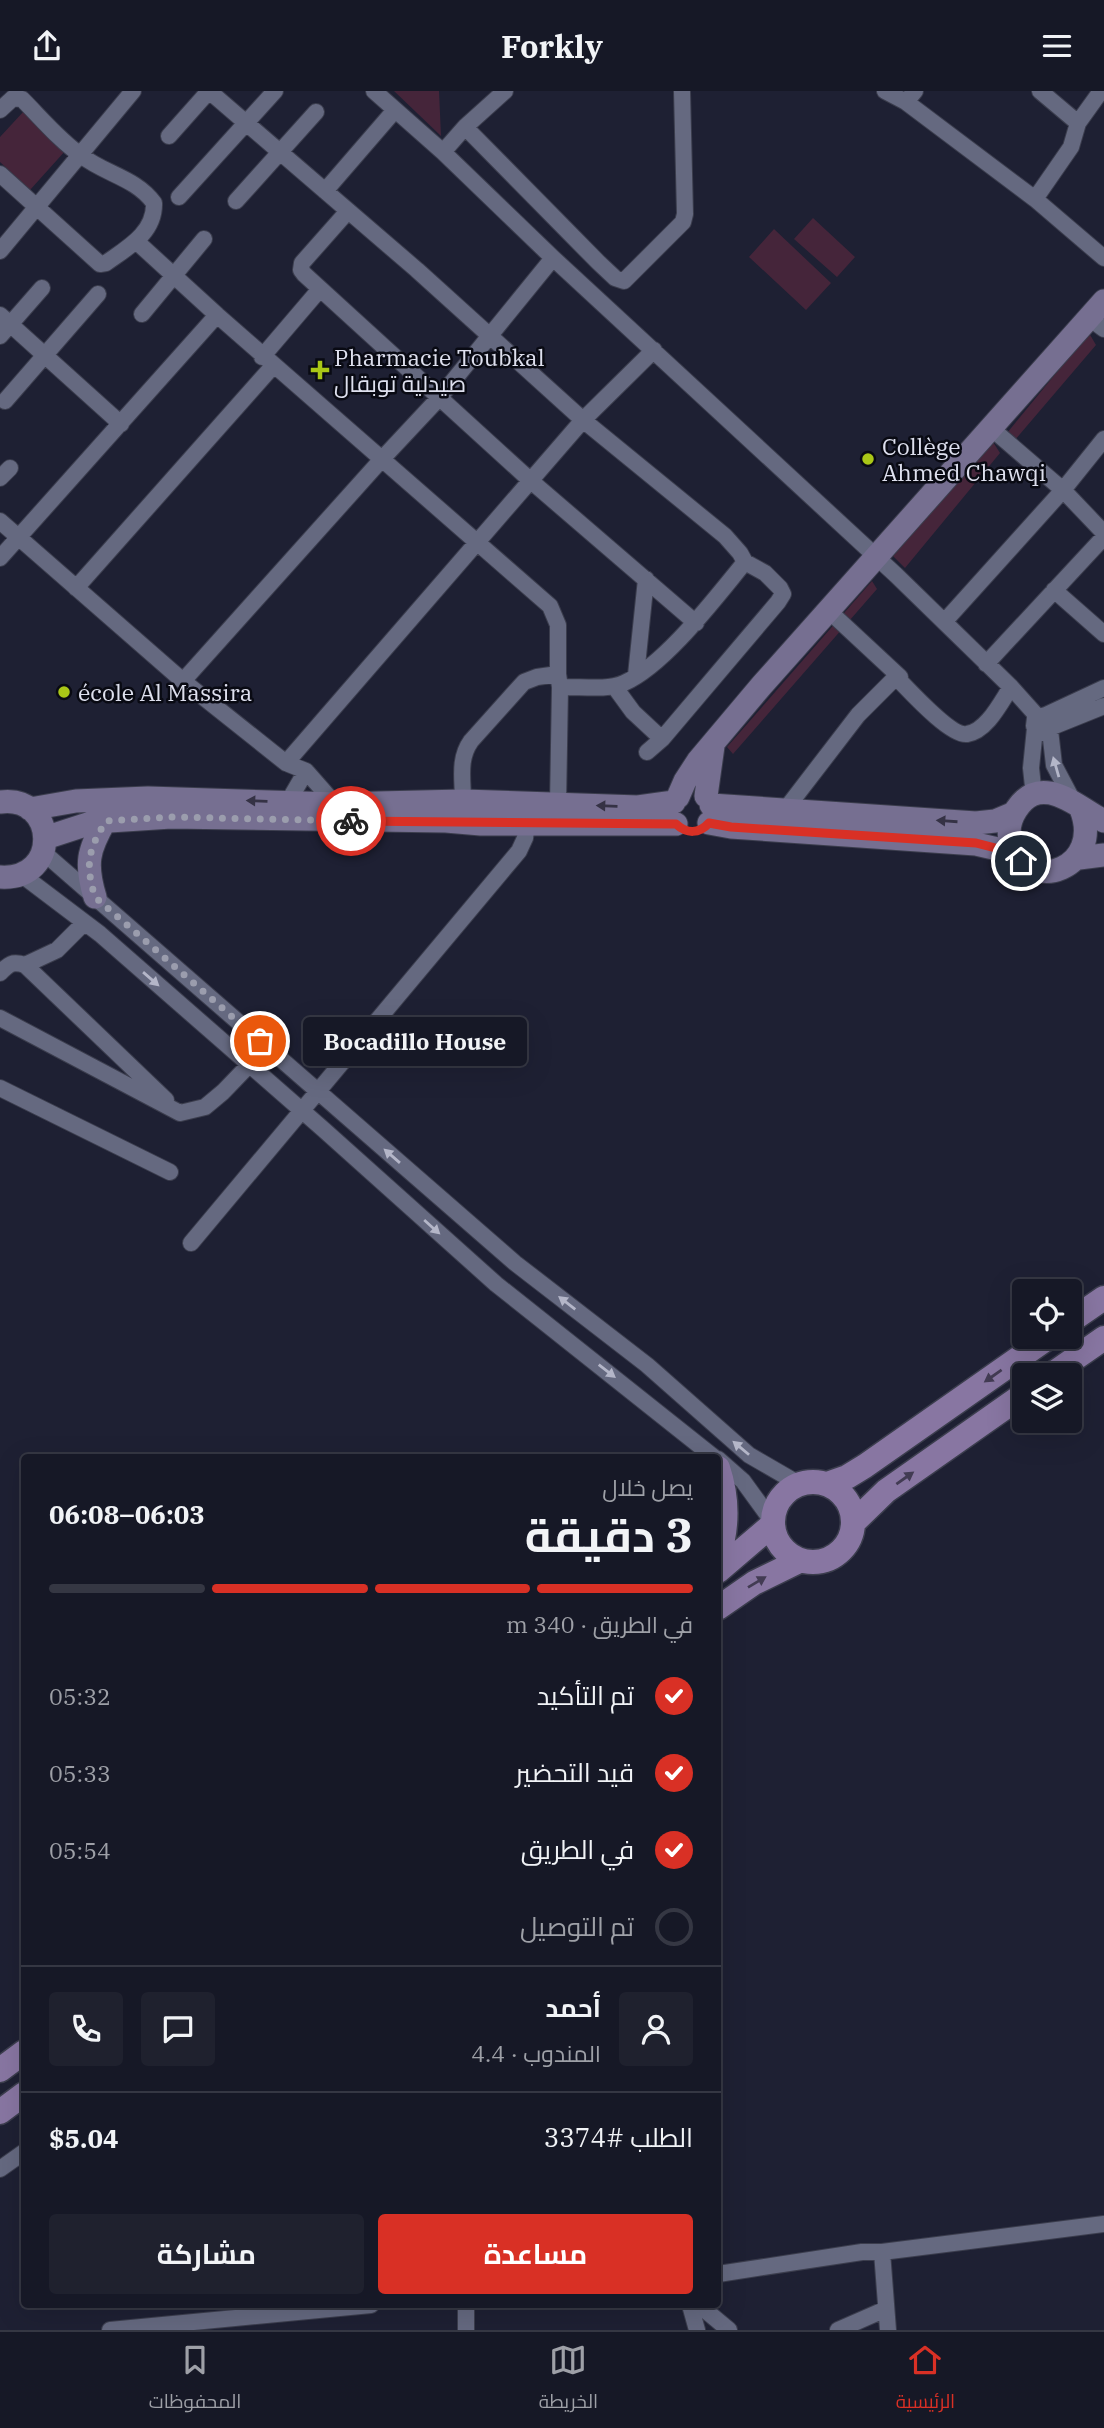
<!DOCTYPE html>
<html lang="ar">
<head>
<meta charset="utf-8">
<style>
  :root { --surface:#161826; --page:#1f212e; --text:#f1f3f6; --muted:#9ea0a7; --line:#353743; --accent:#d93025 }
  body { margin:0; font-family:"IBM Plex Serif",Cairo,serif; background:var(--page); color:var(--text); direction:rtl; height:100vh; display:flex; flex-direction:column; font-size:26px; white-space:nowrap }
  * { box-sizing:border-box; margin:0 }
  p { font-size:23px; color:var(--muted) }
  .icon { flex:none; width:38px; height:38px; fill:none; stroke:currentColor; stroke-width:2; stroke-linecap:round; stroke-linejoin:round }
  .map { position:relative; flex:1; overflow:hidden; direction:ltr }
  .sheet { position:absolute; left:21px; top:1363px; width:700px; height:854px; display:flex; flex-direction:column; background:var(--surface); border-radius:7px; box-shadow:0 7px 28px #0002,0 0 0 2px var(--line); direction:rtl }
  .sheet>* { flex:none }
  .tools { position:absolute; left:1012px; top:1188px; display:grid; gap:14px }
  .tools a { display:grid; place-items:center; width:70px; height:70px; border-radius:7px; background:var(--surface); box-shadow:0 7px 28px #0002,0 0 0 2px var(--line); font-size:35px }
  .pin { position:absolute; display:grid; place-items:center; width:60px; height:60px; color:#fff; margin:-30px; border:4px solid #fff; border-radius:50%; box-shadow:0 2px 7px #0007 }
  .courier { position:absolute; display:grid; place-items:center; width:70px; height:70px; margin:-35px; border:5px solid #d93025; border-radius:50%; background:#fff; color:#222; box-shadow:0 2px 9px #0007 }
  .bubble { position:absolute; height:49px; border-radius:7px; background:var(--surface); box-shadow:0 7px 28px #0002,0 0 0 2px var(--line); font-size:23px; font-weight:700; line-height:49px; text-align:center; direction:rtl }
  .overview em { font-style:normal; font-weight:700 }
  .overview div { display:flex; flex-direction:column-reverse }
  .overview { display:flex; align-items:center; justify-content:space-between; height:119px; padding:0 28px }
  h1 { font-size:46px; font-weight:700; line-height:52px }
  .bar { display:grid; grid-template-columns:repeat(4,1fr); gap:10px 7px; align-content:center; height:84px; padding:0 28px }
  .bar i { height:9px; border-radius:5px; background:var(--line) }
  .bar .on { background:var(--accent) }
  .bar p { grid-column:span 4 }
  .line { display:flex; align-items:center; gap:18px; padding:0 28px; border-top:2px solid var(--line) }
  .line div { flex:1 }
  .round { display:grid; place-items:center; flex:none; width:74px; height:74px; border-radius:7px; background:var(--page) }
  ol { padding:0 28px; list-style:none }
  li { display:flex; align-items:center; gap:21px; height:77px }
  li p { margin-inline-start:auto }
  li .icon { padding:7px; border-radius:50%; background:var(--accent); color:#fff; stroke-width:4 }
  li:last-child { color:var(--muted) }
  li i { width:38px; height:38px; border:4px solid var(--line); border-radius:50% }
  .button { display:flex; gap:14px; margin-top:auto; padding:14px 28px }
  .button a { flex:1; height:80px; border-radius:7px; background:var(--accent); color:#fff; font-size:28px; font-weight:700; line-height:80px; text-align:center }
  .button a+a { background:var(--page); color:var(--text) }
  header { display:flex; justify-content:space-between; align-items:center; height:91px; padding:0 28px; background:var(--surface); font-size:32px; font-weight:700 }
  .tabs { display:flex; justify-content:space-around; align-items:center; height:98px; border-top:2px solid var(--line); background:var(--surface); font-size:19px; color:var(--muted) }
  .tabs a { display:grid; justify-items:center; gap:4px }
  .tabs .on { color:var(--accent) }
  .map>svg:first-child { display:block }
</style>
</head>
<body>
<header><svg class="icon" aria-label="menu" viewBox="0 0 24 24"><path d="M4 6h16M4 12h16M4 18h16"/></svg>Forkly<svg class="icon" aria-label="share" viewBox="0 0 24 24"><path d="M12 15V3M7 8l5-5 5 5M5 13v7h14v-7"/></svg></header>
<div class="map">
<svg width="1104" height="2239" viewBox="0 0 1104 2239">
  <rect width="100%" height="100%" fill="#1e2033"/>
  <path fill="#45253a" d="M394,0H439L441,45Z
    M24,20L66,59L30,99L0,71V46Z
    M813,127L855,166L837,186L794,148Z
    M774,138L831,192L806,219L749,166Z
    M1089,242L1096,254L1014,350L1007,342Z
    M993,351L1000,362L905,477L893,465Z
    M872,490L877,498L733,663L727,656Z"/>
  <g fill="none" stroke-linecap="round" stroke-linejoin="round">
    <defs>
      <path id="street" d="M374,0L443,61L553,167L896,484L1011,596L1037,625
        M505,0L465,36L598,171L615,187L624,190L683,131L685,123L682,0
        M885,0L906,11L915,0
        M1040,0L1078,32
        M906,11L1035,108L1104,167
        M0,19L13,7L22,8C41,27 60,50 82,65C105,83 136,87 154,112C155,142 127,157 106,172L100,173L0,83
        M169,45L209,0L417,179L583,329L725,445L740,462L745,471L765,482L780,497L783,503L778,511L662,648
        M443,61L465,36
        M325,100L395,19
        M179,106L275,0
        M1035,108L1071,56L1078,32L1101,0
        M236,110L316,21
        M348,120L302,172L301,179L304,183L531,390L696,532
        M137,151L217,224
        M0,160L133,0
        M142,223L204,148
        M0,224L121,333
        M1089,227L1104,238
        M0,245L42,197
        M262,266L320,198
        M5,310L98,203
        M991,337L1063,399L1104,442
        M0,387L10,377
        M0,430L183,590L286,672L306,680L335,713
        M0,467L217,224L550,515L558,534V583L560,596L558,713
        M76,497L273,275
        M1054,499L1104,543
        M829,520L900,586H896
        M945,530L1063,399L1104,348
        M986,573L1104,446
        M636,584L646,488
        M183,590L382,368L440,306L553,167
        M614,595L633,621L662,648L647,661
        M560,596C579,595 606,600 624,592C665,574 716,506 745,471
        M1104,597L1046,624L1035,627L1034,635L1039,641L1045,642L1052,636L1104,615
        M1050,639L1054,674L1073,710
        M286,672L583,329L654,259
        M1034,705L1031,677L1035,637
        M463,710C463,689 458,668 471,650L524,591L537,586L558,583
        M288,711L306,680
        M785,719L858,624L896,586C908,598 951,646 967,643C987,640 1001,611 1011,596
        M43,761L515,1172L647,1274L749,1364L799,1393
        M22,784L100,843L323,1038L496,1193L715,1367
        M25,874L57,859L84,832
        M0,882C9,873 12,870 25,874L166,1009
        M0,927L180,1022L205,1016L223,1001L249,974
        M0,997L170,1081
        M191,1152L519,760L525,747L527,733
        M718,1368L743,1390L772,1430
        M0,2078L24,2061
        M882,2161L888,2239
        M718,2183L862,2161H882L1104,2133
        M466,2214V2239
        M690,2214L697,2239
        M699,2214L729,2239
        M110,2239L371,2214
        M838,2239L886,2218"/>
      <path id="secondary" d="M706,705L713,655
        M678,706L685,690L698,670L762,594L1104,210
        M0,711C57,703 62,790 0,786
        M711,714L976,732L995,730L1014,722
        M30,718L76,710L148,707L335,713L463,710L638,716L674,711
        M1081,718C1104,777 1030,804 1012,755C1007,743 1009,730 1016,719C1041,680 1077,716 1104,730
        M709,732L731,736L976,753L1015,762
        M45,747L94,731L171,726L446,730L481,733H676
        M1079,767L1104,764
        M95,806C85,773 88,759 105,730"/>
      <path id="primary" d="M1069,1231L1104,1207
        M1051,1284L1104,1247
        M718,1377C728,1407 728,1437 718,1467
        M773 1431a40 40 0 1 1 80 0a40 40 0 1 1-80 0Z
        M827,1393L847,1386L865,1375L1049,1246
        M853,1432L886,1400L1024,1303
        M718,1480L772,1434
        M718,1517L754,1492L799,1470
        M0,1979L24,1961
        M0,2021L24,2003"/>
    </defs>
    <use href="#street" stroke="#3b3d4d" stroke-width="18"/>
    <use href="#secondary" stroke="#3b3d4d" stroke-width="25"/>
    <use href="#primary" stroke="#3b3d4d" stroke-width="27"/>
    <use href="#street" stroke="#656980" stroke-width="16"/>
    <use href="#secondary" stroke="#766f91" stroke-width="23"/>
    <use href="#primary" stroke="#8876a2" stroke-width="24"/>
  </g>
  <defs><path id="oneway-solid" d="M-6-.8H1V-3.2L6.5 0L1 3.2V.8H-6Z" transform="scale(1.75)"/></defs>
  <g fill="#b4b6c8">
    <use href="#oneway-solid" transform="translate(1056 676) rotate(-106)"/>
    <use href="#oneway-solid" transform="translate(151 888) rotate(41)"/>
    <use href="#oneway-solid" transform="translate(392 1065) rotate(-139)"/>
    <use href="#oneway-solid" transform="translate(432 1136) rotate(42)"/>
    <use href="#oneway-solid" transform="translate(567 1212) rotate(-142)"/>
    <use href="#oneway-solid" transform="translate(607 1280) rotate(38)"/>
    <use href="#oneway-solid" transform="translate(741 1357) rotate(-140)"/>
  </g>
  <g fill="#353245">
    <use href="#oneway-solid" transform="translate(257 710) rotate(-178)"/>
    <use href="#oneway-solid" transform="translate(607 715) rotate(-178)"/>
    <use href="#oneway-solid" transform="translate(947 730) rotate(-176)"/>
  </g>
  <g fill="#423b53">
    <use href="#oneway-solid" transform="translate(993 1285) rotate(145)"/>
    <use href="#oneway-solid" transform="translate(905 1387) rotate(-35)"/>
    <use href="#oneway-solid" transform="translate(757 1491) rotate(-31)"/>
  </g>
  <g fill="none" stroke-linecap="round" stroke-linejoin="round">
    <path stroke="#9b9dad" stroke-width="7" stroke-dasharray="0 12.6" d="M260,950L95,806C85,773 88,759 106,730L171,726L351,730"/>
    <path stroke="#d93025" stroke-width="9" d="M351,730L676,733C687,743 699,743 709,732L731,736L976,752L1015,762L1021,770"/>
  </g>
  <g fill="#aac717" stroke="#090a13" stroke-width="2.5">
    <path d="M316.5 268.5h7v7h7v7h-7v7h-7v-7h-7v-7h7z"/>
    <circle cx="868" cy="368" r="7"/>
    <circle cx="64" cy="601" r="7"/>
  </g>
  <g text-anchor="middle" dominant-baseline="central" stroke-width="5" stroke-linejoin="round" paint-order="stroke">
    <g font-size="23" fill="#dee0ee" stroke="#090a13" text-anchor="start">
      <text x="334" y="266">Pharmacie Toubkal<tspan x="334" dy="26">صيدلية توبقال</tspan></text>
      <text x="882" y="355">Collège<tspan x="882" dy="26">Ahmed Chawqi</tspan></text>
      <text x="78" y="601">école Al Massira</text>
    </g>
  </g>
</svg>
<div class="tools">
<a><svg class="icon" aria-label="locate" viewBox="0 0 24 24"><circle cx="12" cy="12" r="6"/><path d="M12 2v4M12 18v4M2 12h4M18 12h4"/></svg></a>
<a><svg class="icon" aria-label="layers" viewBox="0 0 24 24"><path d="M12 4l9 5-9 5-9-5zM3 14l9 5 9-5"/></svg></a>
</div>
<div class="pin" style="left:260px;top:950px;background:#ea580c"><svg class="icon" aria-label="bag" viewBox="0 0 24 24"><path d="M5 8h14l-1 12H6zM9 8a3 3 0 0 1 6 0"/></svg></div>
<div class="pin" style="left:1021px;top:770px;background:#1f2937"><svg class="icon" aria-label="home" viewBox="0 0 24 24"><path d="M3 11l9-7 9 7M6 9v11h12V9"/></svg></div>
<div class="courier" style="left:351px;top:730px"><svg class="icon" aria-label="bike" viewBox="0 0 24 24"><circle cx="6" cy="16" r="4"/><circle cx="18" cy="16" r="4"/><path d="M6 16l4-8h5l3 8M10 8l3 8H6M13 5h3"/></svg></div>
<div class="bubble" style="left:303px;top:926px;width:224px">Bocadillo House</div>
<section class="sheet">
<div class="overview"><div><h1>3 دقيقة</h1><p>يصل خلال</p></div><em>06:03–06:08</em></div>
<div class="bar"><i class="on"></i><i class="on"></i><i class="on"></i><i></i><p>في الطريق · 340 m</p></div>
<ol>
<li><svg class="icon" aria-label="check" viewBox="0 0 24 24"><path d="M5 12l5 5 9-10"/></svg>تم التأكيد<p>05:32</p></li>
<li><svg class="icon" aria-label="check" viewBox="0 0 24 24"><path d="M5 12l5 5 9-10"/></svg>قيد التحضير<p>05:33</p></li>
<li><svg class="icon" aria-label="check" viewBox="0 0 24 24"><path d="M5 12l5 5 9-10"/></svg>في الطريق<p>05:54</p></li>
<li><i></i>تم التوصيل</li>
</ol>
<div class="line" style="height:126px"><a class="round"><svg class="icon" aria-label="person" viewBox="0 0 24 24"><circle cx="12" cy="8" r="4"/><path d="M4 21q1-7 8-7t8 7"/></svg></a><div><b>أحمد</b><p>المندوب · 4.4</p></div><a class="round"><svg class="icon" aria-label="chat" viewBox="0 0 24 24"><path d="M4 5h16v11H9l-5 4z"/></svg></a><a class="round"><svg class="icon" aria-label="phone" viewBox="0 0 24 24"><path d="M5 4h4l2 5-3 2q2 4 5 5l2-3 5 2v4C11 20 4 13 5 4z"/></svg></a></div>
<div class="line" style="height:91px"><div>الطلب #3374</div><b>$5.04</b></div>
<div class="button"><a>مساعدة</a><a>مشاركة</a></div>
</section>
</div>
<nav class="tabs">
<a class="on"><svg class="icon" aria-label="home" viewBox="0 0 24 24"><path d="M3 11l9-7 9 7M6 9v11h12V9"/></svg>الرئيسية</a>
<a><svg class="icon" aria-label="map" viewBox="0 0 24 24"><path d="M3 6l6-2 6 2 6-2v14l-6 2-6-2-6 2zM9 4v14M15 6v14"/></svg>الخريطة</a>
<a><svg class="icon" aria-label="saved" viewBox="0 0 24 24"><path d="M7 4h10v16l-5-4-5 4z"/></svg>المحفوظات</a>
</nav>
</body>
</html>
